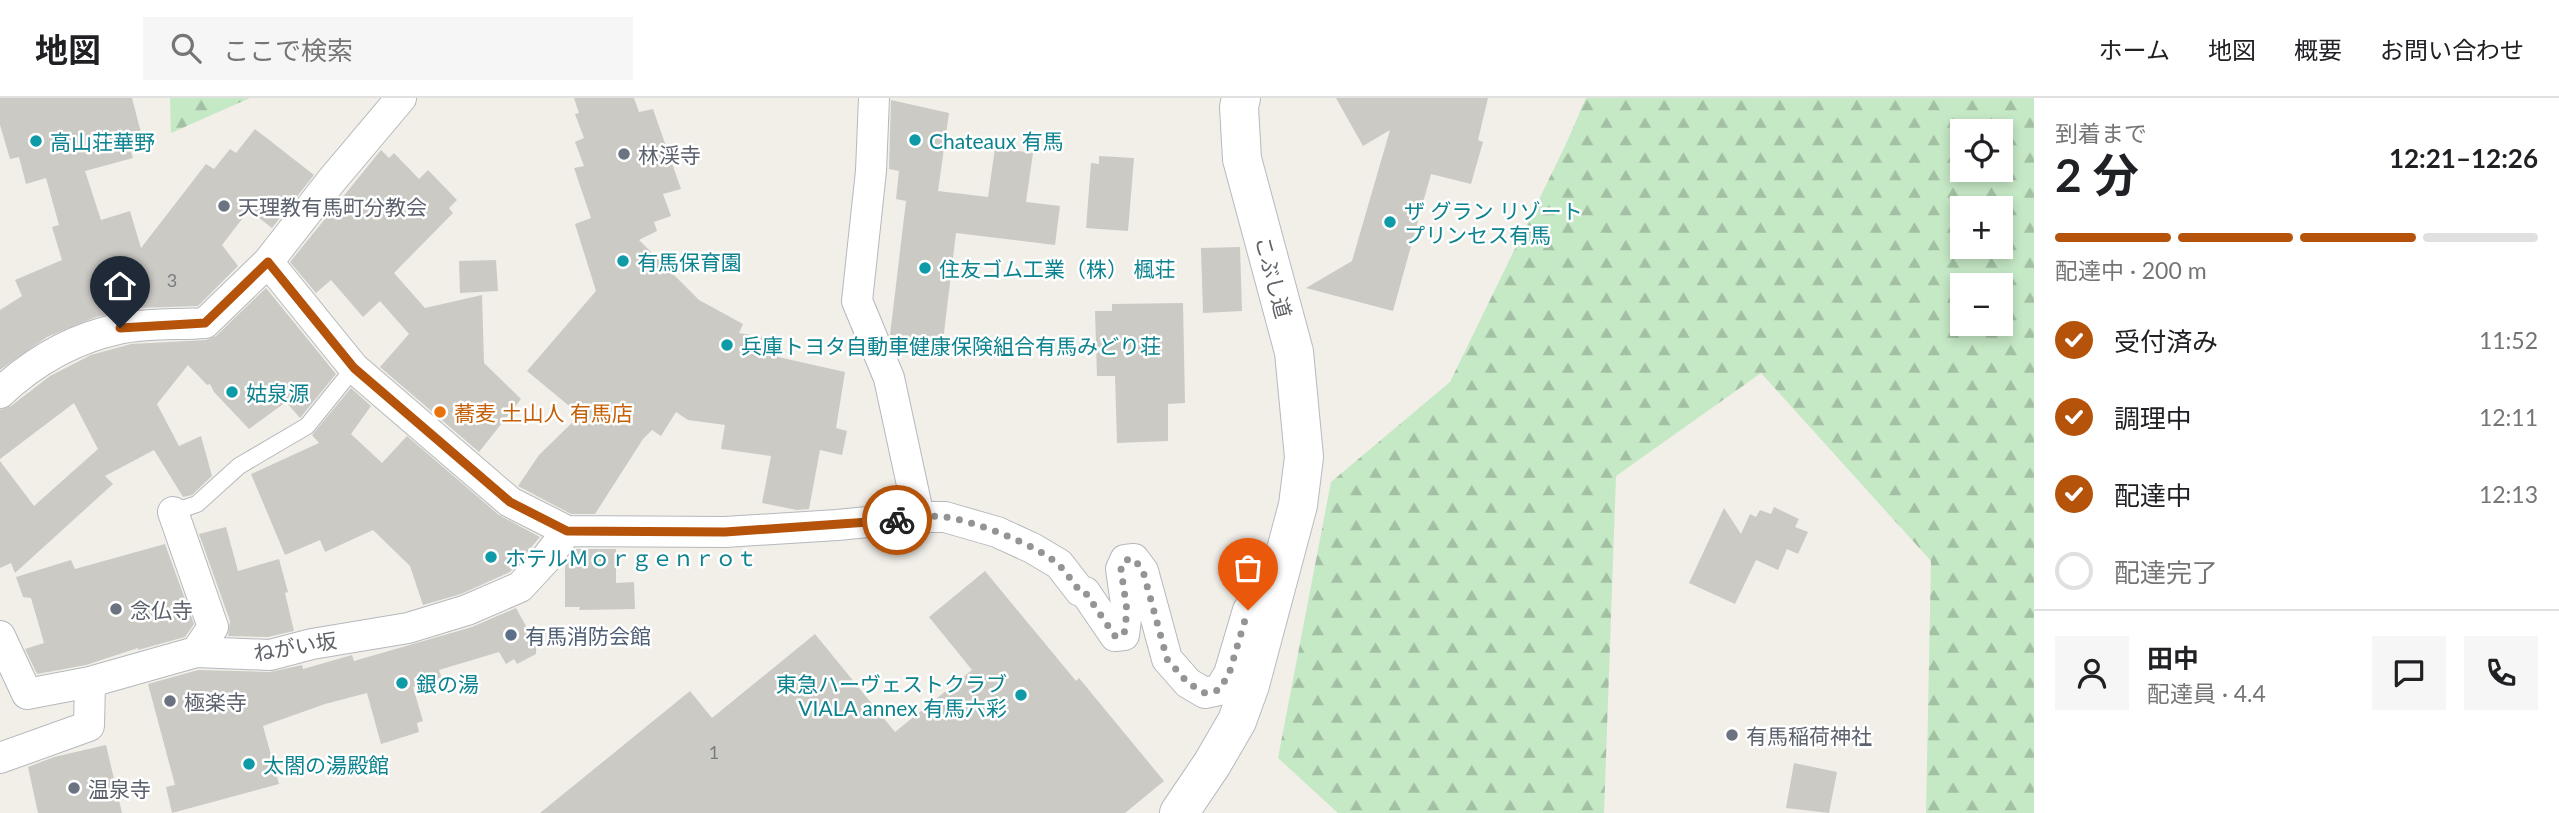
<!DOCTYPE html>
<html lang="ja">
<head>
<meta charset="utf-8">
<style>
  :root { --surface:#fff; --page:#f6f6f6; --text:#202124; --muted:#757577; --line:#e0e0e0; --accent:#b45309 }
  body { margin:0; font-family:Lato,"Noto Sans JP",sans-serif; background:var(--page); color:var(--text); height:100vh; display:flex; flex-direction:column; font-size:26px; white-space:nowrap }
  * { box-sizing:border-box; margin:0 }
  p { font-size:23px; color:var(--muted) }
  .icon { flex:none; width:38px; height:38px; fill:none; stroke:currentColor; stroke-width:2; stroke-linecap:round; stroke-linejoin:round }
  .map { position:relative; flex:1; overflow:hidden }
  .side { display:flex; flex-direction:column; background:var(--surface); width:525px }
  .side>* { flex:none }
  .controls { position:absolute; left:1950px; top:21px; display:grid; gap:14px }
  .controls a { display:grid; place-items:center; width:63px; height:63px; border-radius:0px; background:var(--surface); box-shadow:0 4px 10px #0003; font-size:35px }
  .pin { position:absolute; display:grid; place-items:center; width:60px; height:60px; color:#fff; margin:-72px -30px; border-radius:50% 50% 50% 0; rotate:-45deg; box-shadow:0 0 7px #0007 }
  .pin .icon { rotate:45deg }
  .courier { position:absolute; display:grid; place-items:center; width:70px; height:70px; margin:-35px; border:5px solid #b45309; border-radius:50%; background:#fff; color:#222; box-shadow:0 2px 9px #0007 }
  .overview em { font-style:normal; font-weight:700 }
  .overview div { display:flex; flex-direction:column-reverse }
  .overview { display:flex; align-items:center; justify-content:space-between; height:119px; padding:0 21px }
  h1 { font-size:46px; font-weight:700; line-height:52px }
  .bar { display:grid; grid-template-columns:repeat(4,1fr); gap:10px 7px; align-content:center; height:84px; padding:0 21px }
  .bar i { height:9px; border-radius:5px; background:var(--line) }
  .bar .on { background:var(--accent) }
  .bar p { grid-column:span 4 }
  .line { display:flex; align-items:center; gap:18px; padding:0 21px; border-top:2px solid var(--line) }
  .line div { flex:1 }
  .round { display:grid; place-items:center; flex:none; width:74px; height:74px; border-radius:0px; background:var(--page) }
  ol { padding:0 21px; list-style:none }
  li { display:flex; align-items:center; gap:21px; height:77px }
  li p { margin-inline-start:auto }
  li .icon { padding:7px; border-radius:50%; background:var(--accent); color:#fff; stroke-width:4 }
  li:last-child { color:var(--muted) }
  li i { width:38px; height:38px; border:4px solid var(--line); border-radius:50% }
  header { display:flex; align-items:center; gap:42px; box-sizing:border-box; height:98px; padding:0 35px; background:var(--surface); border-bottom:2px solid var(--line) }
  header strong { font-size:33px }
  nav { display:flex; gap:38px; margin-inline-start:auto; font-size:24px }
  .search { width:490px; height:63px; background:var(--page); display:flex; align-items:center; gap:18px; box-sizing:border-box; padding:0 24px; border-radius:0px; color:var(--muted); font-size:26px }
  main { display:flex; flex:1; min-height:0 }
  .map>svg:first-child { display:block }
</style>
</head>
<body>
<header>
<strong>地図</strong>
<div class="search"><svg class="icon" aria-label="search" viewBox="0 0 24 24"><circle cx="10" cy="10" r="6"/><path d="M15 15l6 6"/></svg>ここで検索</div>
<nav><a>ホーム</a><a>地図</a><a>概要</a><a>お問い合わせ</a></nav>
</header>
<main>
<div class="map">
<svg width="2034" height="715" viewBox="0 0 2034 715">
  <defs>
    <pattern id="forest-firs" width="22" height="20" patternUnits="userSpaceOnUse" patternTransform="scale(1.75)"><rect width="22" height="20" fill="#c5e8c5"/><path d="M5 1l3.5 6h-7zM16 11l3.5 6h-7z" fill="#a3c0a4"/></pattern>
  </defs>
  <rect width="100%" height="100%" fill="#f1efe8"/>
  <path fill="url(#forest-firs)" fill-rule="evenodd" d="M170,0H250L171,35Z
    M1586,0H2034V715H1926L1931,463L1761,275L1616,378L1604,715H1338L1278,660L1331,384L1450,284L1566,46ZM1962,33H2000V72H1962ZM1962,110H2000V149H1962ZM1962,187H2000V226H1962Z"/>
  <path fill="#cccac5" d="M0,0H132L145,50L131,54L133,60L85,73L101,122L130,113L141,150L206,66L214,71L230,51L236,55L255,31L314,77L272,130L249,112L222,147L238,168L198,208L137,210L96,219L47,239L0,272V212L22,198L15,182L62,162L52,129L59,127L46,80L26,86L19,59L10,61L0,27Z
    M574,0H634L639,14L653,11L681,91L663,96L671,118L654,124L657,133L639,142L699,202L743,226L739,235L783,242L778,259L845,274L836,330L847,333L842,357L820,352L809,411L797,412L762,405L771,358L721,351L725,327L688,322L676,314L661,338L652,332L643,341L595,416H571L518,388L539,357L580,317L527,273L596,193L575,126L591,120L574,70L584,68L575,44L584,40L575,16L579,15Z
    M1336,0H1488L1478,42L1483,44L1471,86L1431,76L1393,213L1306,190L1352,163L1390,32L1363,48Z
    M891,2L949,15L938,93L988,99L995,50L1033,55L1026,104L1060,108L1055,147L956,135L943,243L890,237L906,103L896,101L899,73L889,71Z
    M381,52L389,60L394,55L419,81L428,72L457,102L449,110L453,115L394,175L425,210L482,197L484,265L521,301L479,354L380,269L409,236L380,203L363,219L331,182L316,195L290,164Z
    M1099,58L1134,60L1128,133L1086,130L1091,65L1099,66Z
    M1240,149L1242,213L1203,215L1201,150Z
    M496,162L498,193L460,195L459,163Z
    M266,190L336,276L300,320L286,304L249,331L214,294L210,286L207,287L188,267L157,306L179,348L201,338L212,378L192,397L183,399L154,352L105,378L113,386L15,475L11,465L0,470V363L34,408L98,351L74,305L0,361V312L11,308L50,278L91,257L131,246L206,242L216,238Z
    M1183,205L1185,305L1168,306V343L1117,345L1115,278H1097L1095,213H1112V206Z
    M351,290L371,308L351,336L382,365L407,338L499,417L540,439L510,474L461,496L423,507L410,468L373,432L325,454L320,442L285,457L251,376L319,345L312,337Z
    M1774,409L1799,421L1795,429L1808,434L1798,456L1787,451L1778,472L1756,462L1735,506L1689,485L1724,410L1741,436L1750,416L1756,419L1760,412L1771,416Z
    M226,429L238,473L279,461L288,494L285,495L294,533L268,539L228,538L230,523L199,436Z
    M165,446L194,526L185,539L138,552V550L86,567L37,576L25,551L44,545L31,500L23,499L16,479L71,462L75,471Z
    M576,451H616V485L634,484L635,511L579,512L580,509H565V465Z
    M985,473L1076,583L1079,580L1164,683L1125,715H540L690,593L712,620L815,536L895,634L972,572L929,519Z
    M516,510L536,546V556L517,566L514,561L506,566L499,554L439,572L442,581L413,589L423,623L417,625L419,634L381,646L367,595L325,606L263,628L279,686L172,715L166,689L175,687L148,586L198,572L270,574L302,567L303,571L352,557L354,563L472,529Z
    M106,647L122,715H38L28,669L54,659Z
    M1794,665L1837,674L1829,715L1786,710Z"/>
  <g fill="none" stroke-linecap="round" stroke-linejoin="round">
    <defs>
      <path id="lane" d="M173,414L197,406L239,368L307,328L354,270"/>
      <path id="street" d="M874,0L871,73L857,203L889,280L919,419
        M268,164L354,270L510,404L567,433L725,434L837,427L919,419H945L997,434L1032,450L1059,466L1080,493L1085,494L1115,538L1124,537L1127,513L1121,471L1125,462L1134,461L1143,473L1167,561L1188,585L1205,595L1219,592L1229,576L1248,512L1271,506
        M0,295C34,263 72,241 118,231C145,225 177,227 205,225L268,164L332,82L401,0
        M173,414L213,529L196,554
        M0,538L27,596L90,584
        M0,660L89,628L90,584L196,554L270,557L312,546L408,530L467,512L520,489L545,462L567,433"/>
      <path id="secondary" d="M1179,715L1212,666L1237,623L1250,587L1298,407L1304,359L1294,254L1242,61L1239,9L1241,0"/>
    </defs>
    <use href="#lane" stroke="#b5b8bc" stroke-width="18"/>
    <use href="#street" stroke="#b5b8bc" stroke-width="32"/>
    <use href="#secondary" stroke="#b6babf" stroke-width="40"/>
    <use href="#lane" stroke="#fff" stroke-width="16"/>
    <use href="#street" stroke="#fff" stroke-width="30"/>
    <use href="#secondary" stroke="#fff" stroke-width="38"/>
  </g>
  <g fill="none" stroke-linecap="round" stroke-linejoin="round">
    <path stroke="#929495" stroke-width="7" stroke-dasharray="0 12.6" d="M897,422C913,420 930,417 946,419C974,423 1040,448 1060,468C1067,475 1073,485 1080,493L1085,494L1115,538L1124,537L1127,513L1121,471L1125,462L1134,461L1143,473L1167,561L1188,585L1205,595L1219,592L1229,576L1248,512"/>
    <path stroke="#b45309" stroke-width="9" d="M120,230L205,225L268,164L354,270L510,404L567,433L725,434L897,422"/>
  </g>
  <g fill="#0f9aa8" stroke="#fff" stroke-width="2.5">
    <circle cx="915" cy="42" r="7"/>
    <circle cx="36" cy="43" r="7"/>
    <circle cx="1390" cy="124" r="7"/>
    <circle cx="623" cy="163" r="7"/>
    <circle cx="925" cy="170" r="7"/>
    <circle cx="727" cy="247" r="7"/>
    <circle cx="232" cy="294" r="7"/>
    <circle cx="491" cy="459" r="7"/>
    <circle cx="402" cy="585" r="7"/>
    <circle cx="1021" cy="597" r="7"/>
    <circle cx="249" cy="666" r="7"/>
  </g>
  <g fill="#6b7280" stroke="#fff" stroke-width="2.5">
    <circle cx="624" cy="56" r="7"/>
    <circle cx="224" cy="108" r="7"/>
    <circle cx="116" cy="511" r="7"/>
    <circle cx="170" cy="603" r="7"/>
    <circle cx="1732" cy="637" r="7"/>
    <circle cx="74" cy="690" r="7"/>
  </g>
  <circle fill="#e8710a" stroke="#fff" stroke-width="2.5" cx="440" cy="314" r="7"/>
  <circle fill="#5c6f8a" stroke="#fff" stroke-width="2.5" cx="511" cy="537" r="7"/>
  <g text-anchor="middle" dominant-baseline="central" stroke-width="5" stroke-linejoin="round" paint-order="stroke">
    <g font-size="18" fill="#7a7d7f">
      <text x="172" y="182">3</text>
      <text x="714" y="654">1</text>
    </g>
    <g font-size="21" fill="#0d838f" stroke="#fff" text-anchor="start">
      <text x="929" y="42">Chateaux 有馬</text>
      <text x="50" y="43">高山荘華野</text>
      <text x="1404" y="112">ザ グラン リゾート<tspan x="1404" dy="24">プリンセス有馬</tspan></text>
      <text x="637" y="163">有馬保育園</text>
      <text x="939" y="170">住友ゴム工業（株） 楓荘</text>
      <text x="741" y="247">兵庫トヨタ自動車健康保険組合有馬みどり荘</text>
      <text x="246" y="294">姑泉源</text>
      <text x="505" y="459">ホテルＭｏｒｇｅｎｒｏｔ</text>
      <text x="416" y="585">銀の湯</text>
      <text x="1007" y="585" text-anchor="end">東急ハーヴェストクラブ<tspan x="1007" dy="24">VIALA annex 有馬六彩</tspan></text>
      <text x="263" y="666">太閤の湯殿館</text>
    </g>
    <g font-size="21" fill="#5b616d" stroke="#fff" text-anchor="start">
      <text x="638" y="56">林渓寺</text>
      <text x="238" y="108">天理教有馬町分教会</text>
      <text x="130" y="511">念仏寺</text>
      <text x="184" y="603">極楽寺</text>
      <text x="1746" y="637">有馬稲荷神社</text>
      <text x="88" y="690">温泉寺</text>
    </g>
    <g font-size="21" fill="#5f6368" stroke="#fff">
      <text transform="translate(1274 179) rotate(75)">こぶし道</text>
      <text transform="translate(295 548) rotate(-9)">ねがい坂</text>
    </g>
    <g font-size="21" fill="#c56008" stroke="#fff" text-anchor="start">
      <text x="454" y="314">蕎麦 土山人 有馬店</text>
    </g>
    <g font-size="21" fill="#4e5e75" stroke="#fff" text-anchor="start">
      <text x="525" y="537">有馬消防会館</text>
    </g>
  </g>
</svg>
<div class="controls">
<a><svg class="icon" aria-label="locate" viewBox="0 0 24 24"><circle cx="12" cy="12" r="6"/><path d="M12 2v4M12 18v4M2 12h4M18 12h4"/></svg></a>
<a>+</a>
<a>−</a>
</div>
<div class="pin" style="left:1248px;top:512px;background:#ea580c"><svg class="icon" aria-label="bag" viewBox="0 0 24 24"><path d="M5 8h14l-1 12H6zM9 8a3 3 0 0 1 6 0"/></svg></div>
<div class="pin" style="left:120px;top:230px;background:#1f2937"><svg class="icon" aria-label="home" viewBox="0 0 24 24"><path d="M3 11l9-7 9 7M6 9v11h12V9"/></svg></div>
<div class="courier" style="left:897px;top:422px"><svg class="icon" aria-label="bike" viewBox="0 0 24 24"><circle cx="6" cy="16" r="4"/><circle cx="18" cy="16" r="4"/><path d="M6 16l4-8h5l3 8M10 8l3 8H6M13 5h3"/></svg></div>
</div>
<section class="side">
<div class="overview"><div><h1>2 分</h1><p>到着まで</p></div><em>12:21–12:26</em></div>
<div class="bar"><i class="on"></i><i class="on"></i><i class="on"></i><i></i><p>配達中 · 200 m</p></div>
<ol>
<li><svg class="icon" aria-label="check" viewBox="0 0 24 24"><path d="M5 12l5 5 9-10"/></svg>受付済み<p>11:52</p></li>
<li><svg class="icon" aria-label="check" viewBox="0 0 24 24"><path d="M5 12l5 5 9-10"/></svg>調理中<p>12:11</p></li>
<li><svg class="icon" aria-label="check" viewBox="0 0 24 24"><path d="M5 12l5 5 9-10"/></svg>配達中<p>12:13</p></li>
<li><i></i>配達完了</li>
</ol>
<div class="line" style="height:126px"><a class="round"><svg class="icon" aria-label="person" viewBox="0 0 24 24"><circle cx="12" cy="8" r="4"/><path d="M4 21q1-7 8-7t8 7"/></svg></a><div><b>田中</b><p>配達員 · 4.4</p></div><a class="round"><svg class="icon" aria-label="chat" viewBox="0 0 24 24"><path d="M4 5h16v11H9l-5 4z"/></svg></a><a class="round"><svg class="icon" aria-label="phone" viewBox="0 0 24 24"><path d="M5 4h4l2 5-3 2q2 4 5 5l2-3 5 2v4C11 20 4 13 5 4z"/></svg></a></div>
</section>
</main>
</body>
</html>
